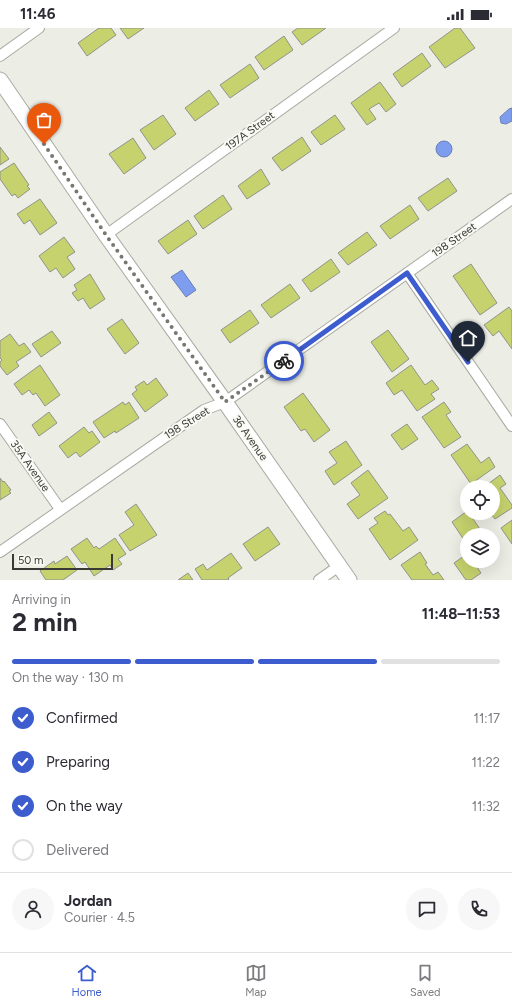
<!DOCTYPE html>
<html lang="en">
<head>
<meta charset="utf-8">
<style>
  :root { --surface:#fff; --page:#f7f7f7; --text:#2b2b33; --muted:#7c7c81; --line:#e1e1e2; --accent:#3d5dcf }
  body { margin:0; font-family:Figtree,sans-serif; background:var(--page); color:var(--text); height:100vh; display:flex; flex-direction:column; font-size:15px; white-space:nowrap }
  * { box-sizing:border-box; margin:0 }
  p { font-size:13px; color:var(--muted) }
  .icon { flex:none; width:22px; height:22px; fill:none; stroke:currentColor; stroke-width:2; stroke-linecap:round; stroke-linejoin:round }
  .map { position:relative; height:552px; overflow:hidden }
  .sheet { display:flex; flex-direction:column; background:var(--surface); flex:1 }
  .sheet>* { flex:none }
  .fabs { position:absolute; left:460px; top:452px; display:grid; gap:8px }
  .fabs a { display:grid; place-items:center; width:40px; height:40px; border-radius:50%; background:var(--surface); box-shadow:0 4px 16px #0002; font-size:20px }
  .scale { position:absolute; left:12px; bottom:10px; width:101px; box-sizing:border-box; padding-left:4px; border:2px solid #393936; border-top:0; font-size:11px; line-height:14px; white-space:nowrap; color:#393936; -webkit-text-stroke:3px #f9faf3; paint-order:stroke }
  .pin { position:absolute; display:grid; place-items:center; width:34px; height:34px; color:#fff; margin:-41px -17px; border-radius:50% 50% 50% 0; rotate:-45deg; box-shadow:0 0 4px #0007 }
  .pin .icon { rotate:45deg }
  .courier { position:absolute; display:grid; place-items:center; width:40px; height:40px; margin:-20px; border:3px solid #3d5dcf; border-radius:50%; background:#fff; color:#222; box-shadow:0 1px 5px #0007 }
  .head em { font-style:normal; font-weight:700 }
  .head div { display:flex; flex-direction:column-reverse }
  .head { display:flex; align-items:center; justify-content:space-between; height:68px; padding:0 12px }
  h1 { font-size:26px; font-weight:700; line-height:30px }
  .bar { display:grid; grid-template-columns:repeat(4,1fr); gap:6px 4px; align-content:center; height:48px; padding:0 12px }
  .bar i { height:5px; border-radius:3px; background:var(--line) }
  .bar .active { background:var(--accent) }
  .bar p { grid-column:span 4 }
  .line { display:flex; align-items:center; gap:10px; padding:0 12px; border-top:1px solid var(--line) }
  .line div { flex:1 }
  .round { display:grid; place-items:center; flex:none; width:42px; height:42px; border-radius:21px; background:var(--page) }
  ol { padding:0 12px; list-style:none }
  li { display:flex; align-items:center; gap:12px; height:44px }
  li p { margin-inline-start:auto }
  li .icon { padding:4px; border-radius:50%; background:var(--accent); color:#fff; stroke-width:4 }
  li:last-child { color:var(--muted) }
  li i { width:22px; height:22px; border:2px solid var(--line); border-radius:50% }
  .status { display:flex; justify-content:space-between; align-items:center; height:28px; padding:0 20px; background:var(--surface); direction:ltr }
  .status svg { height:11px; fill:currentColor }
  .dock { display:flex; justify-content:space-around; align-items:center; height:56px; border-top:1px solid var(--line); background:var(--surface); font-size:11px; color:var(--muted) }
  .dock a { display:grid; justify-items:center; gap:2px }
  .dock .active { color:var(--accent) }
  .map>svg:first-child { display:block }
</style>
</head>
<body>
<div class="status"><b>11:46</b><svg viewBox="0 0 49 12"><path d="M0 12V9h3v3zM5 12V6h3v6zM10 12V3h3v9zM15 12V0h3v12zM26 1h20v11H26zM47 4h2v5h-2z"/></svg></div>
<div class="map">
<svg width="512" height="552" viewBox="0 0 512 552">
  <rect width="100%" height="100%" fill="#ecede5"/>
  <path fill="#7e9def" stroke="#697fb8" d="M512,80V93L506,96L501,95L500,89L509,81Z
    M436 121a8 8 0 1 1 16 0a8 8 0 1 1-16 0Z
    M182,242L196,262L186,269L171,249Z"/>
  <path fill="#c5d26d" stroke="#92938c" d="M99,0H111L116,7L87,28L78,15Z
    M120,0H144L128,11Z
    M298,0H326L302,17L292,4Z
    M455,0H460L475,20L445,40L429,19Z
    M284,8L293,22L264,42L255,29Z
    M422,25L431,38L402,59L393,46Z
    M250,36L259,50L230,70L220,57Z
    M380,54L396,76L386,84L379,75L369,81L376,91L367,97L351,75Z
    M209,62L219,76L195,93L185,80Z
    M163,87L176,106L154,122L140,102Z
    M335,87L345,101L321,117L311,104Z
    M302,109L311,123L282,143L272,130Z
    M133,110L146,130L124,146L109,126Z
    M0,119L9,131L0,137Z
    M14,135L29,157L27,158L30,161L18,170L15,166L12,168L0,151V144Z
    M261,141L270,156L247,171L238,158Z
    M448,150L457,163L428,183L418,170Z
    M223,167L232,181L203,201L194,188Z
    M40,171L57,195L40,207L30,192L24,196L17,186Z
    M410,177L419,191L390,211L380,198Z
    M188,192L197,206L168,226L158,213Z
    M367,204L377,217L348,237L338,225Z
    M64,209L75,224L67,229L75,241L63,250L56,240L50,244L39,228Z
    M331,231L340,244L311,264L302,252Z
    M471,236L497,275L480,287L453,248Z
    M90,246L105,271L90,281L83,270L78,273L72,265L77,262L74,257Z
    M290,256L300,270L271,290L261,277Z
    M509,279L512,283V321L499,303L493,308L484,297Z
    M250,282L259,295L230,315L221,302Z
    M122,291L139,315L125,326L107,301Z
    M388,302L409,331L392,344L371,314Z
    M52,303L61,315L41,329L32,316Z
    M10,306L19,318L24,315L31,324L16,334L19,338L7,347L0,338V334L2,332L0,330V313Z
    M40,337L60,367L45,378L36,365L33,367L29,362L22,367L14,356Z
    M411,337L425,357L432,352L439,361L431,366L435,371L417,383L402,362L394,367L386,355Z
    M156,350L168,367L145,384L132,366L137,362L135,359L144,353L147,357Z
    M303,365L330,402L314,414L305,401L301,403L284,379Z
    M123,374L125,377L129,374L139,390L116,405L115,403L104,410L93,394Z
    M444,374L451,384L446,387L461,409L444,420L422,389Z
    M49,384L57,395L39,408L32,397Z
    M407,396L418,411L402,422L391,407Z
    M84,399L89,405L92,403L100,414L80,429L76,424L68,430L59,418Z
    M346,413L362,437L334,457L325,443L337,435L329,424Z
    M467,416L481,435L489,429L495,439L471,456L451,427Z
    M368,442L388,470L358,491L347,476L360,467L351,455Z
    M500,447L506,456L500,460L512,477V480L495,491L490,485H493V459H484Z
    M0,450L3,454L4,453L11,462L9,463L11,465L0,472Z
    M136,476L157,507L130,523L119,507L134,497L125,484Z
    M385,483L388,487L390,486L403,503L409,499L418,512L390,532L369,501L378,495L374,490Z
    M467,483V485H469L482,504L478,507H467L466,515L452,494Z
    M512,492V516L501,500Z
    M268,499L280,516L255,533L243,516Z
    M87,510L94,520L96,518L99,521L115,510L126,526L118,531L122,536L113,542L110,537L94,548L85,534L82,536L71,521Z
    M420,524L427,535L425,536L433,547L438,544L444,552H412L401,537Z
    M231,525L242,540L228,550L229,551L228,552H202L195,541L203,536L207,542Z
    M467,526V533H473L481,545L471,552H466L454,535Z
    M67,528L77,542L63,552H46L40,543L54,533L55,536Z
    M188,545L193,552H178Z"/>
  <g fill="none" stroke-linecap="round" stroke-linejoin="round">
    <defs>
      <path id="minor" d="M0,28L39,0
        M106,207L394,0
        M407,245L512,398
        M0,396L60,481
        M0,524L204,382L225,374L512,171
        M319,552L339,538"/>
      <path id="secondary" d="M0,52L106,207L225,374L349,552"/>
    </defs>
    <use href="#minor" stroke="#a9aaa3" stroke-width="12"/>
    <use href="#secondary" stroke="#a9aaa3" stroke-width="17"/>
    <use href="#minor" stroke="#fff" stroke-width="10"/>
    <use href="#secondary" stroke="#fff" stroke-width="15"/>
  </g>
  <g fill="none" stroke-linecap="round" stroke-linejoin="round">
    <path stroke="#787873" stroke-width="4" stroke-dasharray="0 7.2" d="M44,116L106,207L225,374L284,333"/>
    <path stroke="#3d5dcf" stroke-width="5" d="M284,333L407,245L468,334"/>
  </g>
  <g text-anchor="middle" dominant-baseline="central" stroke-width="4" stroke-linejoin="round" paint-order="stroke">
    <g font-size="11" fill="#393936" stroke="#f9faf3">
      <text transform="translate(250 103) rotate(-36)">197A Street</text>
      <text transform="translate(454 212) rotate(-35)">198 Street</text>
      <text transform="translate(187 395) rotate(-32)">198 Street</text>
      <text transform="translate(250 410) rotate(55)">36 Avenue</text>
      <text transform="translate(30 438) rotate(55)">35A Avenue</text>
    </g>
  </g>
</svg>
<div class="fabs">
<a><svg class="icon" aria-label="locate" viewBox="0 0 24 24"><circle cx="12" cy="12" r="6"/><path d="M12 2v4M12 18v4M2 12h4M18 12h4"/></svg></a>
<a><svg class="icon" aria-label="layers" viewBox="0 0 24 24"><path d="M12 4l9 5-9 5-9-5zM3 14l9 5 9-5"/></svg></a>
</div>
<div class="scale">50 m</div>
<div class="pin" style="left:44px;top:116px;background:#ea580c"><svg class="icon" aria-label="bag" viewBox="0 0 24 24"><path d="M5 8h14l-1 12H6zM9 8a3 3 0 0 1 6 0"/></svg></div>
<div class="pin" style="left:468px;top:334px;background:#1f2937"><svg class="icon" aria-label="home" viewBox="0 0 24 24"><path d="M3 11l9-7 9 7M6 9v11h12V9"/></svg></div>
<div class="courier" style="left:284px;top:333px"><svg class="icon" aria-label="bike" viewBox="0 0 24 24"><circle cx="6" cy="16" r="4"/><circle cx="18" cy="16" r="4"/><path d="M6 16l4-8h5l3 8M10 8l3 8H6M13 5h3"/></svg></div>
</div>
<section class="sheet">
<div class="head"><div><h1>2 min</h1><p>Arriving in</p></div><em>11:48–11:53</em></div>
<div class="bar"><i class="active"></i><i class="active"></i><i class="active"></i><i></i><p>On the way · 130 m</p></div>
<ol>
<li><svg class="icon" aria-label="check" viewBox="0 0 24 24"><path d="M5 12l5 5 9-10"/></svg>Confirmed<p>11:17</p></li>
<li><svg class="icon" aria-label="check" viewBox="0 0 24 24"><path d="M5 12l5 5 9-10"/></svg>Preparing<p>11:22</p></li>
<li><svg class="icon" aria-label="check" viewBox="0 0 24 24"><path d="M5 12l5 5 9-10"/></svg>On the way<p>11:32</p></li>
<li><i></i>Delivered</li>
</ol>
<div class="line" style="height:72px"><a class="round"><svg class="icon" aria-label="person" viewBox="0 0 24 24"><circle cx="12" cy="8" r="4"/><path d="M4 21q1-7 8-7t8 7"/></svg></a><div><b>Jordan</b><p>Courier · 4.5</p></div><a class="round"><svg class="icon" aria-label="chat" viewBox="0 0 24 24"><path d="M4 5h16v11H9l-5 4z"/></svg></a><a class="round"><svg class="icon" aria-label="phone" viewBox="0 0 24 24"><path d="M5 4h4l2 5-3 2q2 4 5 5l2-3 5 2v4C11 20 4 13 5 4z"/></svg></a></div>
</section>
<nav class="dock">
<a class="active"><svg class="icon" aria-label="home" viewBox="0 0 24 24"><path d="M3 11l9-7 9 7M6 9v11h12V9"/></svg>Home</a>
<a><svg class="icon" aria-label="map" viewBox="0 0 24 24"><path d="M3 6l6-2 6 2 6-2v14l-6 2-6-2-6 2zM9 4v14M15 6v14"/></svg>Map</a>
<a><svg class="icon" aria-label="saved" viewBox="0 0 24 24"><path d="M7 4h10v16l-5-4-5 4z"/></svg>Saved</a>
</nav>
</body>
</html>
